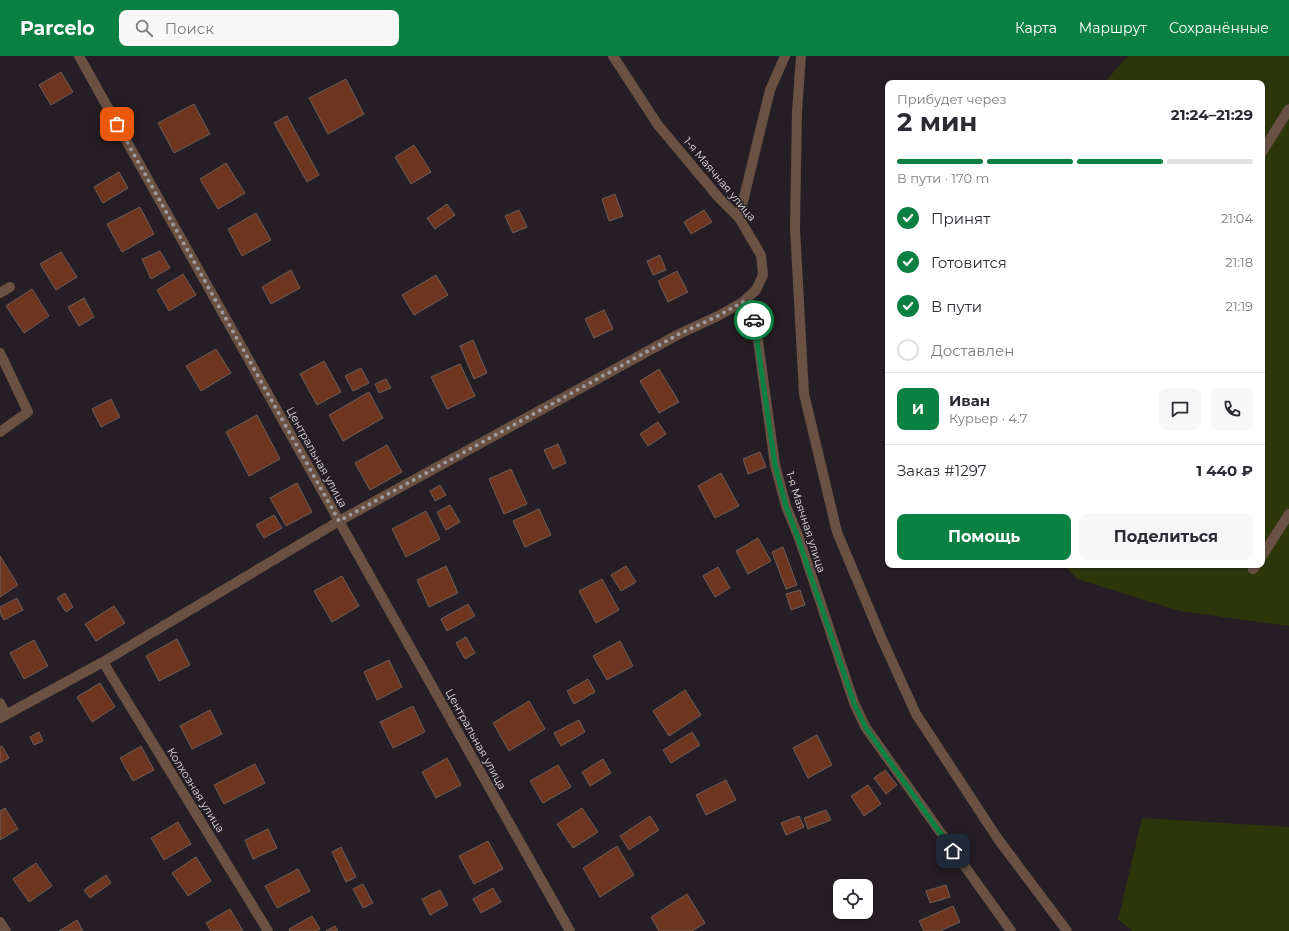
<!DOCTYPE html>
<html lang="ru">
<head>
<meta charset="utf-8">
<style>
  :root { --surface:#fff; --page:#f7f7f7; --text:#2b2b33; --muted:#7c7c81; --line:#e1e1e2; --accent:#0b8043 }
  body { margin:0; font-family:Montserrat,sans-serif; background:var(--page); color:var(--text); height:100vh; display:flex; flex-direction:column; font-size:15px; white-space:nowrap }
  * { box-sizing:border-box; margin:0 }
  p { font-size:13px; color:var(--muted) }
  .icon { flex:none; width:22px; height:22px; fill:none; stroke:currentColor; stroke-width:2; stroke-linecap:round; stroke-linejoin:round }
  .map { position:relative; flex:1; overflow:hidden }
  .drawer { position:absolute; left:885px; top:24px; width:380px; height:488px; display:flex; flex-direction:column; background:var(--surface); border-radius:8px; box-shadow:0 1px 3px #0004 }
  .drawer>* { flex:none }
  .fabs { position:absolute; left:833px; top:823px; display:grid; gap:8px }
  .fabs a { display:grid; place-items:center; width:40px; height:40px; border-radius:8px; background:var(--surface); box-shadow:0 1px 3px #0004; font-size:20px }
  .pin { position:absolute; display:grid; place-items:center; width:34px; height:34px; color:#fff; margin:-17px; border-radius:8px; box-shadow:0 2px 6px #0006 }
  .courier { position:absolute; display:grid; place-items:center; width:40px; height:40px; margin:-20px; border:3px solid #0b8043; border-radius:50%; background:#fff; color:#222; box-shadow:0 1px 5px #0007 }
  .headline em { font-style:normal; font-weight:700 }
  .headline div { display:flex; flex-direction:column-reverse }
  .headline { display:flex; align-items:center; justify-content:space-between; height:68px; padding:0 12px }
  h1 { font-size:26px; font-weight:700; line-height:30px }
  .bar { display:grid; grid-template-columns:repeat(4,1fr); gap:6px 4px; align-content:center; height:48px; padding:0 12px }
  .bar i { height:5px; border-radius:3px; background:var(--line) }
  .bar .active { background:var(--accent) }
  .bar p { grid-column:span 4 }
  .line { display:flex; align-items:center; gap:10px; padding:0 12px; border-top:1px solid var(--line) }
  .line div { flex:1 }
  .round { display:grid; place-items:center; flex:none; width:42px; height:42px; border-radius:8px; background:var(--page) }
  ol { padding:0 12px; list-style:none }
  li { display:flex; align-items:center; gap:12px; height:44px }
  li p { margin-inline-start:auto }
  li .icon { padding:4px; border-radius:50%; background:var(--accent); color:#fff; stroke-width:4 }
  li:last-child { color:var(--muted) }
  li i { width:22px; height:22px; border:2px solid var(--line); border-radius:50% }
  .cta { display:flex; gap:8px; margin-top:auto; padding:8px 12px }
  .cta a { flex:1; height:46px; border-radius:8px; background:var(--accent); color:#fff; font-size:16px; font-weight:700; line-height:46px; text-align:center }
  .cta a+a { background:var(--page); color:var(--text) }
  header { display:flex; align-items:center; gap:24px; box-sizing:border-box; height:56px; padding:0 20px; background:var(--accent); color:#fff }
  header strong { font-size:19px }
  nav { display:flex; gap:22px; margin-inline-start:auto; font-size:14px }
  .search { width:280px; height:36px; background:var(--page); display:flex; align-items:center; gap:10px; box-sizing:border-box; padding:0 14px; border-radius:8px; color:var(--muted); font-size:15px }
  .map>svg:first-child { display:block }
</style>
</head>
<body>
<header>
<strong>Parcelo</strong>
<div class="search"><svg class="icon" aria-label="search" viewBox="0 0 24 24"><circle cx="10" cy="10" r="6"/><path d="M15 15l6 6"/></svg>Поиск</div>
<nav><a>Карта</a><a>Маршрут</a><a>Сохранённые</a></nav>
</header>
<div class="map">
<svg width="1289" height="875" viewBox="0 0 1289 875">
  <rect width="100%" height="100%" fill="#251e24"/>
  <path fill="#2d360b" d="M1128,0H1289V570L1180,555L1077,523L1064,509H1262V27H1104Z
    M1142,762L1289,771V875H1133L1118,864Z"/>
  <path fill="#6e3520" stroke="#6b605c" d="M61,16L73,36L51,49L39,29Z
    M346,23L364,58L328,78L309,42Z
    M194,48L210,78L174,97L158,67Z
    M287,60L319,119L307,126L274,67Z
    M414,89L431,116L411,128L395,101Z
    M226,107L245,137L218,153L200,123Z
    M119,116L128,132L103,147L94,131Z
    M615,138L623,160L609,165L602,143Z
    M447,148L455,159L435,173L427,162Z
    M140,151L154,178L122,196L107,168Z
    M519,154L527,171L513,177L505,160Z
    M704,154L712,166L691,178L684,166Z
    M256,157L271,184L242,200L228,173Z
    M160,195L170,212L151,223L142,203Z
    M61,196L77,221L56,234L40,208Z
    M660,199L666,214L653,219L647,205Z
    M291,214L300,232L271,248L262,231Z
    M677,215L688,236L668,246L658,225Z
    M183,218L196,239L169,255L157,234Z
    M436,219L448,239L414,259L402,239Z
    M32,233L49,260L24,277L6,250Z
    M84,242L94,261L79,270L68,251Z
    M604,254L613,273L594,282L585,263Z
    M473,284L487,317L474,323L460,290Z
    M216,293L231,317L201,335L186,310Z
    M324,305L341,336L317,349L300,318Z
    M460,308L475,340L447,353L431,321Z
    M361,312L369,327L353,335L345,320Z
    M659,313L679,346L659,357L640,325Z
    M386,323L391,332L379,337L375,328Z
    M369,336L383,362L343,385L329,359Z
    M111,343L120,361L101,371L92,353Z
    M257,359L280,403L249,420L226,376Z
    M658,366L666,378L648,390L640,378Z
    M558,388L566,407L553,413L544,394Z
    M387,389L402,416L370,434L355,407Z
    M760,396L766,411L748,418L743,403Z
    M511,413L527,448L504,458L489,423Z
    M721,417L739,450L715,462L698,430Z
    M297,427L312,456L286,470L270,442Z
    M440,429L446,439L435,445L430,435Z
    M450,449L460,466L446,474L437,456Z
    M539,453L551,479L525,491L513,465Z
    M426,455L440,483L406,501L392,473Z
    M274,459L282,472L264,482L256,469Z
    M758,482L771,505L748,518L736,495Z
    M783,491L797,529L786,533L772,496Z
    M0,500L18,529L0,541Z
    M446,510L458,537L429,551L417,524Z
    M626,510L636,526L621,535L611,519Z
    M718,511L730,532L715,541L703,520Z
    M342,520L359,550L332,566L314,535Z
    M602,523L619,554L596,567L579,535Z
    M800,534L805,549L791,554L786,538Z
    M65,537L73,551L66,556L57,542Z
    M17,542L23,554L4,564L0,557V551Z
    M468,548L475,560L447,575L441,563Z
    M114,550L125,567L96,585L85,568Z
    M466,581L475,597L465,603L456,587Z
    M177,583L190,609L159,625L146,600Z
    M34,584L48,610L24,623L10,597Z
    M620,585L633,610L607,624L593,600Z
    M389,604L402,631L377,644L364,616Z
    M588,623L595,636L574,648L567,635Z
    M100,627L115,651L92,666L77,641Z
    M685,634L701,659L669,680L653,655Z
    M529,645L545,673L509,695L493,667Z
    M413,650L425,676L393,692L380,666Z
    M210,654L222,678L192,693L180,670Z
    M579,664L585,676L561,690L554,677Z
    M39,676L43,685L34,689L30,681Z
    M692,676L700,689L671,707L663,694Z
    M817,679L832,709L808,722L793,692Z
    M2,690L9,702L0,707V691Z
    M141,690L154,714L133,725L120,702Z
    M447,702L461,729L436,742L422,716Z
    M603,703L611,717L590,730L582,716Z
    M255,708L265,727L224,748L214,729Z
    M558,709L571,731L543,747L530,725Z
    M885,714L897,729L886,738L874,722Z
    M726,724L736,744L706,759L696,739Z
    M868,729L881,748L864,760L851,740Z
    M5,752L18,773L0,784V755Z
    M582,752L598,776L573,792L557,768Z
    M826,754L831,764L808,773L804,762Z
    M650,760L659,774L629,794L620,780Z
    M799,760L804,771L786,779L781,767Z
    M178,766L191,788L164,804L151,782Z
    M268,773L277,792L253,803L245,784Z
    M488,785L503,813L474,828L459,800Z
    M617,790L634,819L600,841L583,812Z
    M341,791L356,821L346,826L332,796Z
    M196,801L211,825L188,840L172,817Z
    M36,807L52,830L29,846L13,823Z
    M298,813L310,835L277,852L265,830Z
    M106,819L111,827L90,842L84,834Z
    M363,828L373,847L363,852L353,833Z
    M946,829L950,841L930,847L926,835Z
    M493,832L501,846L481,857L473,843Z
    M440,834L448,849L430,859L422,843Z
    M687,838L705,867L692,875H659L651,861Z
    M953,850L960,866L940,875H924L919,865Z
    M230,853L243,875H211L206,867Z
    M312,860L320,873L317,875H290L289,873Z
    M77,864L83,875H59Z
    M335,870L338,875H326Z"/>
  <g fill="none" stroke-linecap="round" stroke-linejoin="round">
    <path stroke="#695243" stroke-width="10" d="M801,0L797,55L795,172L804,338L837,476L881,581L916,658L998,783L1067,875
      M1262,96L1289,53
      M0,237L10,231
      M0,297L28,356L0,376
      M1262,500L1289,458
      M1253,513L1256,509
      M0,647L6,659"/>
    <path stroke="#695243" stroke-width="10" d="M79,0L339,465L570,875
      M613,0L658,69L719,142L739,162L761,199L763,219L756,234L743,246L752,257L756,270L775,409L786,450L799,482L854,647L866,672L1011,875
      M739,162L770,34L785,0
      M103,606L268,875
      M0,662L103,606L339,465L679,278L718,260L743,246
      M0,866L6,875"/>
  </g>
  <g fill="none" stroke-linecap="round" stroke-linejoin="round">
    <path stroke="#9f9a9e" stroke-width="4" stroke-dasharray="0 7.2" d="M117,68L339,465L679,278L718,260L743,246L752,257L754,264"/>
    <path stroke="#0b8043" stroke-width="5" d="M754,264L775,409L786,450L798,482L854,647L866,672L953,795"/>
  </g>
  <g text-anchor="middle" dominant-baseline="central" stroke-width="3" stroke-linejoin="round" paint-order="stroke">
    <g font-size="11" fill="#e0dce0" stroke="#251e24">
      <text transform="translate(720 123) rotate(50)">1-я Маячная улица</text>
      <text transform="translate(317 401) rotate(61)">Центральная улица</text>
      <text transform="translate(806 466) rotate(72)">1-я Маячная улица</text>
      <text transform="translate(476 683) rotate(61)">Центральная улица</text>
      <text transform="translate(196 734) rotate(58)">Колхозная улица</text>
    </g>
  </g>
</svg>
<div class="fabs">
<a><svg class="icon" aria-label="locate" viewBox="0 0 24 24"><circle cx="12" cy="12" r="6"/><path d="M12 2v4M12 18v4M2 12h4M18 12h4"/></svg></a>
</div>
<div class="pin" style="left:117px;top:68px;background:#ea580c"><svg class="icon" aria-label="bag" viewBox="0 0 24 24"><path d="M5 8h14l-1 12H6zM9 8a3 3 0 0 1 6 0"/></svg></div>
<div class="pin" style="left:953px;top:795px;background:#1f2937"><svg class="icon" aria-label="home" viewBox="0 0 24 24"><path d="M3 11l9-7 9 7M6 9v11h12V9"/></svg></div>
<div class="courier" style="left:754px;top:264px"><svg class="icon" aria-label="car" viewBox="0 0 24 24"><path d="M5 17H2v-5l4-1 3-4h7l3 4 3 1v5h-3M9 17h6M6 11h13"/><circle cx="7" cy="17" r="2"/><circle cx="17" cy="17" r="2"/></svg></div>
<section class="drawer">
<div class="headline"><div><h1>2 мин</h1><p>Прибудет через</p></div><em>21:24–21:29</em></div>
<div class="bar"><i class="active"></i><i class="active"></i><i class="active"></i><i></i><p>В пути · 170 m</p></div>
<ol>
<li><svg class="icon" aria-label="check" viewBox="0 0 24 24"><path d="M5 12l5 5 9-10"/></svg>Принят<p>21:04</p></li>
<li><svg class="icon" aria-label="check" viewBox="0 0 24 24"><path d="M5 12l5 5 9-10"/></svg>Готовится<p>21:18</p></li>
<li><svg class="icon" aria-label="check" viewBox="0 0 24 24"><path d="M5 12l5 5 9-10"/></svg>В пути<p>21:19</p></li>
<li><i></i>Доставлен</li>
</ol>
<div class="line" style="height:72px"><b class="round" style="background:var(--accent);color:#fff">И</b><div><b>Иван</b><p>Курьер · 4.7</p></div><a class="round"><svg class="icon" aria-label="chat" viewBox="0 0 24 24"><path d="M4 5h16v11H9l-5 4z"/></svg></a><a class="round"><svg class="icon" aria-label="phone" viewBox="0 0 24 24"><path d="M5 4h4l2 5-3 2q2 4 5 5l2-3 5 2v4C11 20 4 13 5 4z"/></svg></a></div>
<div class="line" style="height:52px"><div>Заказ #1297</div><b>1 440 ₽</b></div>
<div class="cta"><a>Помощь</a><a>Поделиться</a></div>
</section>
</div>
</body>
</html>
